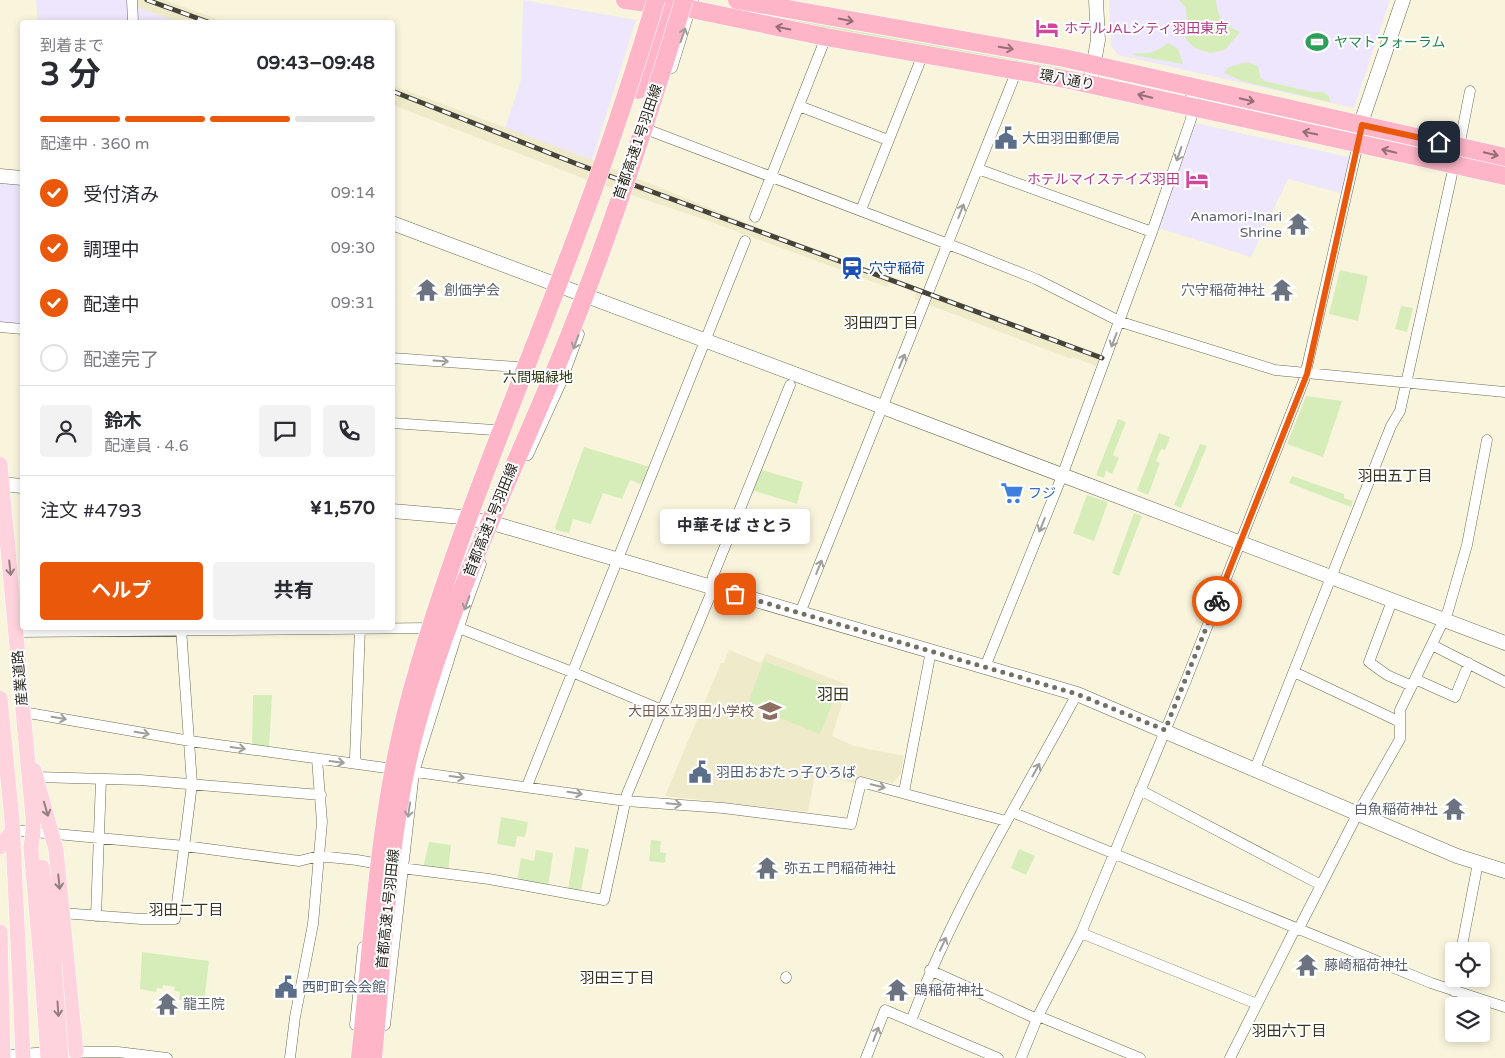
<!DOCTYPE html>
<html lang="ja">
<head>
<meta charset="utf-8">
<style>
  :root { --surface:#fff; --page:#f2f2f3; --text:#2b2b33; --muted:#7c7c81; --line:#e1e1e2; --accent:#ea580c }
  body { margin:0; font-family:"Varela Round","Noto Sans JP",sans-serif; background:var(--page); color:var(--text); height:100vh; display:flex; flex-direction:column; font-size:19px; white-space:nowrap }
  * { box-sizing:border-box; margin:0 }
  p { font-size:16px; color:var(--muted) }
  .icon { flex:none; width:28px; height:28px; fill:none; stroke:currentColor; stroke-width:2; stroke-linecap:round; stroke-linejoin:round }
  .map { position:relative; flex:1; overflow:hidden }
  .details { position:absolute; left:20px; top:20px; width:375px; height:610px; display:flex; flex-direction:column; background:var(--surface); border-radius:5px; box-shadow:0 2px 8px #0003 }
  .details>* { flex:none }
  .fabs { position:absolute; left:1445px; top:942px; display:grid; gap:10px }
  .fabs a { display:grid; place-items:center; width:45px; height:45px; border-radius:5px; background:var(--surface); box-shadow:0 2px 8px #0003; font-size:25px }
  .pin { position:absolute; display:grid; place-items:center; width:42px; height:42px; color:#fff; margin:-21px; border-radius:10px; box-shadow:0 2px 8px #0006 }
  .courier { position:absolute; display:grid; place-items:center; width:50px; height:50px; margin:-25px; border:4px solid #ea580c; border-radius:50%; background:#fff; color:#222; box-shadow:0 1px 6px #0007 }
  .bubble { position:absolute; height:35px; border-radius:5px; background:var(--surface); box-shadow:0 2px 8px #0003; font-size:16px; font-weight:700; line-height:35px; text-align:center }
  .summary em { font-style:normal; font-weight:700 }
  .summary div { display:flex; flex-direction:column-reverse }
  .summary { display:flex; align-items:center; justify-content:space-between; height:85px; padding:0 20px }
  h1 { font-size:32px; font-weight:700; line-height:38px }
  .bar { display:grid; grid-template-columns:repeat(4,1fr); gap:8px 5px; align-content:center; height:60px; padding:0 20px }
  .bar i { height:6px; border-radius:4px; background:var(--line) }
  .bar .on { background:var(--accent) }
  .bar p { grid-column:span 4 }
  .line { display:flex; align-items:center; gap:12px; padding:0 20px; border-top:1px solid var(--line) }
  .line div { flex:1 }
  .round { display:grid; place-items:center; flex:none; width:52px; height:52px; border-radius:5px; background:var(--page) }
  ol { padding:0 20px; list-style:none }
  li { display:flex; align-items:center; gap:15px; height:55px }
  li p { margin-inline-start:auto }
  li .icon { padding:5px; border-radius:50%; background:var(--accent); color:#fff; stroke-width:4 }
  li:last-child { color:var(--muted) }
  li i { width:28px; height:28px; border:2px solid var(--line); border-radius:50% }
  .button { display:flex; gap:10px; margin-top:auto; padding:10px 20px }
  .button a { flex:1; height:58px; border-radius:5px; background:var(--accent); color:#fff; font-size:20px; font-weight:700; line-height:58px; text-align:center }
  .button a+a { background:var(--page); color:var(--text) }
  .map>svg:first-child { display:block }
</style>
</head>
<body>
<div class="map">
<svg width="1505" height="1058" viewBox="0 0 1505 1058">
  <rect width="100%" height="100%" fill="#f9f5dd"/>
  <path fill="#ede6fc" d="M36,0H127L128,22H38Z
    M523,0L636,20L592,160L505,128L521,80Z
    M1109,0H1390L1354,108L1118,55L1111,46Z
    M137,7L178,22H138Z
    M1195,123L1353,158L1344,194L1288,179L1251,257L1158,228Z
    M0,181L22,183V327L0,325Z"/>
  <path fill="#efeaca" d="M136,0H165L225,22H178L137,7Z
    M392,85L592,160L754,226L870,269L871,267L892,275L887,287L703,219L590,181L393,105Z
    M918,288L1100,354L1096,366L1072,357L1071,359L914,299Z
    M729,650L761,663L766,653L848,685L832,736L854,746L904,756L901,774L892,783L860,776L857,784L815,774L808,812L665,796L721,663H724Z"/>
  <path fill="#d6edb9" d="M1179,0H1216C1217,18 1225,25 1240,32L1225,50L1210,53L1195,48L1187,41L1181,24L1187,21L1186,8Z
    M777,17L1066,69L1065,71L777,20Z
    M1168,43L1178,49L1183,64L1133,55V53C1148,55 1157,52 1168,43Z
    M1247,62L1258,66L1260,77L1265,81L1312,92H1323L1329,96L1330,102L1242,81L1224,73L1229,67Z
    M1340,270L1368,276L1358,321L1329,314Z
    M1401,306L1413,308L1407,332L1395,329Z
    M1306,396L1342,401L1323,457L1287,444Z
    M1118,419L1126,422L1113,455L1119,458L1112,474L1106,471L1104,478L1096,475Z
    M1159,433L1170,437L1165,450L1161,449L1156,461L1160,463L1148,495L1137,490Z
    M1200,444L1207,446L1181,508L1174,505Z
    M584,447L650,467L643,485L630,480L622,499L603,493L591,524L573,519L569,533L556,530L555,527Z
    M759,469L803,482L797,504L751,490Z
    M1292,476L1344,494V498L1353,501L1351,507L1289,483Z
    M1087,495L1108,502L1094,541L1073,533Z
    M1134,513L1142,516L1119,576L1112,573Z
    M764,661L838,689L820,734L747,705Z
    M253,695H272L269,747H252Z
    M501,817L528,822L525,837L517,836L515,847L497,844Z
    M651,840L661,841L660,852L666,853L665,863L649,861Z
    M429,842L451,845L448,871L423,868Z
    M575,847L589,849L581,891L568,889Z
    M1019,849L1035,856L1026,875L1011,868Z
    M536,850L553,853L548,887L517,881L521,858L534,861Z
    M142,952L209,961L204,1002L179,1000L180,992L174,991L175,987L163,985L162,989L157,988L156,992L140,989Z"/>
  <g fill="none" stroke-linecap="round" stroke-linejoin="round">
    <defs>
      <path id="street" d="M132,0L133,22
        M672,68L693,0
        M799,106L888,140
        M651,131L961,249L1036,279L1121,322L1275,370L1505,392
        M1459,147L1470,91
        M978,169L1152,232
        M861,210L923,54
        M755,217L826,37
        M0,327L22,329
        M392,358L517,367
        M392,423L494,430
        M528,455L560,385L579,334
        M1392,601L1369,662L1387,675L1412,686
        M800,613L1017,70
        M453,628H459L572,672L662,710
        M17,632L433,628
        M1432,645L1505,682
        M985,667L1062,476L1152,232L1191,119L1193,99L1191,93L1184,87
        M1294,672L1400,722
        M1415,679L1455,697L1469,663
        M23,712L190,741L626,801L723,808L851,824L861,782L1006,821
        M357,764L355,757L360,628
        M1255,769L1391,426L1400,411L1454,165
        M37,777L140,780L321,795
        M527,786L745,241
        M1140,790L1321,885
        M904,792L931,651
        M1012,812L1431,983L1505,1007
        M13,830L185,846L299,861L319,856L357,860L401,868L489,879L604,900L627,794L710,596L713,576L790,385
        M62,913L141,919H175L192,784L181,628
        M96,916L101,780
        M1298,930L1358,813L1400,739V710L1448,611L1467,545L1487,440
        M1081,933L1257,1004
        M1461,951L1478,863
        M930,970L1037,1019
        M786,978V977
        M1453,991L1456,979
        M1038,1016L1140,1058
        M911,1021C954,906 1019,802 1077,694
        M355,1025L363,947
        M385,1025L414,772L465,608L481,564
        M76,1056V1052H118L167,1058
        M290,1058L295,1017L313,924L322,822L317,759
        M866,1058L885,1010L998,1058
        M1021,1058L1038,1016L1081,933L1114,854L1185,683L1304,380L1358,144
        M1230,1058L1295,929"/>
      <path id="secondary" d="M1090,84L1098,40L1096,0
        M1360,135L1364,114L1403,0
        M0,176L22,178
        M392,223C764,360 1134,504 1505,643
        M0,484L22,486
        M392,511L462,517L496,524L1077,694L1457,856L1505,871
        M0,1058L59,1053"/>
      <path id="primary" d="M0,464L33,818V832L31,848L41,962
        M0,698L12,820L19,964
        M34,770L56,850L76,1052
        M0,847L13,830
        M42,867L54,961
        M0,932L3,1058"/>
      <path id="highway" d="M625,0L691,9L826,37L1070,80L1505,176
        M737,0L1064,58L1505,157
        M638,90L666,0"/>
    </defs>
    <use href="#street" stroke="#6e6b55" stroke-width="11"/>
    <use href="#secondary" stroke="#6e6b55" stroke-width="15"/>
    <use href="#primary" stroke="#fff" stroke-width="16"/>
    <use href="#highway" stroke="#fff" stroke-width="19"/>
    <use href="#street" stroke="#fff" stroke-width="10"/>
    <use href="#secondary" stroke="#fff" stroke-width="14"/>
    <use href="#primary" stroke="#fed3de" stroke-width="15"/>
    <use href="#highway" stroke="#feb5c8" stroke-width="18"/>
    <defs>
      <path id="rail" d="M147,0L208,22
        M392,91L577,164L1102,358"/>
    </defs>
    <use href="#rail" stroke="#464439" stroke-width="5"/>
    <use href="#rail" stroke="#fff" stroke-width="3" stroke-dasharray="9" stroke-linecap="butt"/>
    <defs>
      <path id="primary-bridge" d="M54,961L61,1058
        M41,962L48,1058
        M19,964L23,1058"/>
      <path id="highway-bridge" d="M360,1058C373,938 378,818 409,701C453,538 522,384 580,226C608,152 633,76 656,0
        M373,1058C383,959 386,857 408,759C440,621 504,493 558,363C607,245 647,122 684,0"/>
    </defs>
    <use href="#primary-bridge" stroke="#fff" stroke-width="16" stroke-linecap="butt"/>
    <use href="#highway-bridge" stroke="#fff" stroke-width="19" stroke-linecap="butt"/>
    <use href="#primary-bridge" stroke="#fed3de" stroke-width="15"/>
    <use href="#highway-bridge" stroke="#feb5c8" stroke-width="18"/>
  </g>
  <defs><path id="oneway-shaft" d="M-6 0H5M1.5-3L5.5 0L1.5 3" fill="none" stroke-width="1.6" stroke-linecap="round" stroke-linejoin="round" transform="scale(1.25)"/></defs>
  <g stroke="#946e74">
    <use href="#oneway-shaft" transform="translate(846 20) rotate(11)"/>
    <use href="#oneway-shaft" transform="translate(783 28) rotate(-168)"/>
    <use href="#oneway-shaft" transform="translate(1006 48) rotate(10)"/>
    <use href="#oneway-shaft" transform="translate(1145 96) rotate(-167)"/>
    <use href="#oneway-shaft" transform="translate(1247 100) rotate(13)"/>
    <use href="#oneway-shaft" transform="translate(1310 133) rotate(-168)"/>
    <use href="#oneway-shaft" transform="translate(1389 151) rotate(-167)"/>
    <use href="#oneway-shaft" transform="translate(1491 154) rotate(13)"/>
  </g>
  <g stroke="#9f9e9a">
    <use href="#oneway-shaft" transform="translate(683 35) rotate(-71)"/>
    <use href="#oneway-shaft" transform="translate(1179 154) rotate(109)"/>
    <use href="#oneway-shaft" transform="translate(961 211) rotate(-69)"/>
    <use href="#oneway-shaft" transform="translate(1114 340) rotate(111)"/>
    <use href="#oneway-shaft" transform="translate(576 342) rotate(110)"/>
    <use href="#oneway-shaft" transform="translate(441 361) rotate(4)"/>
    <use href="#oneway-shaft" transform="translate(902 361) rotate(-68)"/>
    <use href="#oneway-shaft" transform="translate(1042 525) rotate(112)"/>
    <use href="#oneway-shaft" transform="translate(819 567) rotate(-68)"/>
    <use href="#oneway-shaft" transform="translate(467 603) rotate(110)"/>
    <use href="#oneway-shaft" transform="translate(59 718) rotate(9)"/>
    <use href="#oneway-shaft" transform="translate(142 733) rotate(10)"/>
    <use href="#oneway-shaft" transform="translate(238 748) rotate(8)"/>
    <use href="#oneway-shaft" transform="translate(337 762) rotate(7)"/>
    <use href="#oneway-shaft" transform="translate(1036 770) rotate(-61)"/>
    <use href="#oneway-shaft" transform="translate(457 777) rotate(7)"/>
    <use href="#oneway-shaft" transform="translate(878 786) rotate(13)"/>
    <use href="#oneway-shaft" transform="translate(575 793) rotate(9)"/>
    <use href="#oneway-shaft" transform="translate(674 804) rotate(5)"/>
    <use href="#oneway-shaft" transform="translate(409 810) rotate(98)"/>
    <use href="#oneway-shaft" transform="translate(943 944) rotate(-65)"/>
    <use href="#oneway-shaft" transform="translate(876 1034) rotate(-69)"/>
  </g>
  <g stroke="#947e7e">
    <use href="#oneway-shaft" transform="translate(10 568) rotate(84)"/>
    <use href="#oneway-shaft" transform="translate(46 809) rotate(74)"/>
    <use href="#oneway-shaft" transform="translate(59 882) rotate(84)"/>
    <use href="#oneway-shaft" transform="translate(58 1009) rotate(86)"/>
  </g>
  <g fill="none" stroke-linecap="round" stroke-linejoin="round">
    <path stroke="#727062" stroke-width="5" stroke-dasharray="0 9" d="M735,594L1077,694L1165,730L1217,601"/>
    <path stroke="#ea580c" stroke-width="6" d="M1217,601L1307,374L1362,125L1439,142"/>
  </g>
  <defs>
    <symbol id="hotel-bare" viewBox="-9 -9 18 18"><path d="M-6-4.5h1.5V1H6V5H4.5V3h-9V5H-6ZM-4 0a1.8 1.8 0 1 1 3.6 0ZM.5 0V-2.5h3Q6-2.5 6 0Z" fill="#d1479c" stroke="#fff" stroke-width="2.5" paint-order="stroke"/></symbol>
    <symbol id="stadium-bare" viewBox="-9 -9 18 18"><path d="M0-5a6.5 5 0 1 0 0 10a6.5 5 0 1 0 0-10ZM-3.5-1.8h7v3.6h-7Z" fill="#2e9e5b" stroke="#fff" stroke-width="2.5" paint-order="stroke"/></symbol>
    <symbol id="civic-bare" viewBox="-9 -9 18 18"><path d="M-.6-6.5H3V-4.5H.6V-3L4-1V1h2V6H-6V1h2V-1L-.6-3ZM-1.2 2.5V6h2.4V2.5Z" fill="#5c6f8a" stroke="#fff" stroke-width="2.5" paint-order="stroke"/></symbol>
    <symbol id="temple-bare" viewBox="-9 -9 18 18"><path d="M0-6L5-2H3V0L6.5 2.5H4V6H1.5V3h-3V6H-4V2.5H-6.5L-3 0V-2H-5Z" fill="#6b7280" stroke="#fff" stroke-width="2.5" paint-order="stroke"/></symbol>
    <symbol id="station-bare" viewBox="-9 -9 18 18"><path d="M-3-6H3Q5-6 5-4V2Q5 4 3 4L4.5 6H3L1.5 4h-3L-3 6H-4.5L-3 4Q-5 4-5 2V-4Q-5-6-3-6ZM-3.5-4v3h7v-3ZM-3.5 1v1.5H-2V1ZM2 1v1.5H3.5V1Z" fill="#1a4fb4" stroke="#fff" stroke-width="2.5" paint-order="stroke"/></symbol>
    <symbol id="supermarket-bare" viewBox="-9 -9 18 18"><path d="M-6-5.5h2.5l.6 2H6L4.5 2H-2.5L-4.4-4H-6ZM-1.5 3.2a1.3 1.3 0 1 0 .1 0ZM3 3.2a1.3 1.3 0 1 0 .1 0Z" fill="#3f7fe0" stroke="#fff" stroke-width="2.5" paint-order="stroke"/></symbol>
    <symbol id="school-bare" viewBox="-9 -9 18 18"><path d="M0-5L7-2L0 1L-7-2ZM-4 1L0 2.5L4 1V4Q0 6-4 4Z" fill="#8d6e63" stroke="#fff" stroke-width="2.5" paint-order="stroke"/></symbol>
  </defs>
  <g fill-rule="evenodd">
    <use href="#hotel-bare" x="1031" y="12" width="32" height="32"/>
    <use href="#stadium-bare" x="1301" y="26" width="32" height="32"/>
    <use href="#civic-bare" x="990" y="122" width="32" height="32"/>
    <use href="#hotel-bare" x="1181" y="163" width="32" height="32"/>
    <use href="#temple-bare" x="1282" y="208" width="32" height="32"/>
    <use href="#station-bare" x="836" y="252" width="32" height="32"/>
    <use href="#temple-bare" x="411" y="274" width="32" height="32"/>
    <use href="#temple-bare" x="1266" y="274" width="32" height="32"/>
    <use href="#supermarket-bare" x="996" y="477" width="32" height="32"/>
    <use href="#school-bare" x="754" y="695" width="32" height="32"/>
    <use href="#civic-bare" x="684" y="756" width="32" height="32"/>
    <use href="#temple-bare" x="1438" y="793" width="32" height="32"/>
    <use href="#temple-bare" x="751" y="852" width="32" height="32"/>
    <use href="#temple-bare" x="1291" y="949" width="32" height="32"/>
    <use href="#civic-bare" x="270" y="971" width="32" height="32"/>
    <use href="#temple-bare" x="881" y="974" width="32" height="32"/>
    <use href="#temple-bare" x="151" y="988" width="32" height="32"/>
  </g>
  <g text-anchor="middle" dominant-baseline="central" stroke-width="4" stroke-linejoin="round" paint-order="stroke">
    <g font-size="14" fill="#b23c85" stroke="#fff" text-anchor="start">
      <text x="1064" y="28">ホテルJALシティ羽田東京</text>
      <text x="1180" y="179" text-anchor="end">ホテルマイステイズ羽田</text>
    </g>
    <g font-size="14" fill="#27864d" stroke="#fff" text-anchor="start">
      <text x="1334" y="42">ヤマトフォーラム</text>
    </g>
    <g font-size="14" fill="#2a281f" stroke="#fff">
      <text transform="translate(1067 80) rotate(11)">環八通り</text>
      <text transform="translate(638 142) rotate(-71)">首都高速1号羽田線</text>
      <text transform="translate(491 520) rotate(-68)">首都高速1号羽田線</text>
      <text transform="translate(20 678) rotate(-95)">産業道路</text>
      <text transform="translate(388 909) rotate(-84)">首都高速1号羽田線</text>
    </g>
    <g font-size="14" fill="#4e5e75" stroke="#fff" text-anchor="start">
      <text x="1022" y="138">大田羽田郵便局</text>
      <text x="716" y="772">羽田おおたっ子ひろば</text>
      <text x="302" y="987">西町町会会館</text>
    </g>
    <g font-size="14" fill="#5b616d" stroke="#fff" text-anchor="start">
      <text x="1282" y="216" text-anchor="end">Anamori-Inari<tspan x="1282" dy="16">Shrine</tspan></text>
      <text x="444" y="290">創価学会</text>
      <text x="1265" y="290" text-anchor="end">穴守稲荷神社</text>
      <text x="1438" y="809" text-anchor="end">白魚稲荷神社</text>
      <text x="784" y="868">弥五エ門稲荷神社</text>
      <text x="1324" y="965">藤崎稲荷神社</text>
      <text x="914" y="990">鴎稲荷神社</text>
      <text x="183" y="1004">龍王院</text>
    </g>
    <g font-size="14" fill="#164399" stroke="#fff" text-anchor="start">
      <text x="869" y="268">穴守稲荷</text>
    </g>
    <g font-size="14" fill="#27350d" stroke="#fff">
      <text x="538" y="377">六間堀緑地</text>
    </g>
    <g font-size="14" fill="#366cbe" stroke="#fff" text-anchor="start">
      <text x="1028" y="493">フジ</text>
    </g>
    <g font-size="14" fill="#785e54" stroke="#fff" text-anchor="end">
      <text x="754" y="711">大田区立羽田小学校</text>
    </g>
    <g font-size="15" fill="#373420" stroke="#fff">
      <text x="881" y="323">羽田四丁目</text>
      <text x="1395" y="476">羽田五丁目</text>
      <text x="186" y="910">羽田二丁目</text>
      <text x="617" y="978">羽田三丁目</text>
      <text x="1289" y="1031">羽田六丁目</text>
    </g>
    <g font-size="16" fill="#373420" stroke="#fff">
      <text x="833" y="695">羽田</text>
    </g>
  </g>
</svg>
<div class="fabs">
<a><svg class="icon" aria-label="locate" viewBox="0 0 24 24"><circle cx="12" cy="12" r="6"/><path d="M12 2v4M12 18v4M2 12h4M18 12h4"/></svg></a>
<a><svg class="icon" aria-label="layers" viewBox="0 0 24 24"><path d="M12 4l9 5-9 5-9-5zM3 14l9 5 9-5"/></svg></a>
</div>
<div class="pin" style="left:735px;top:594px;background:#ea580c"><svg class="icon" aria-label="bag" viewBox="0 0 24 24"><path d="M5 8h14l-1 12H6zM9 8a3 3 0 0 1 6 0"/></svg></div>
<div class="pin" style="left:1439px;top:142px;background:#1f2937"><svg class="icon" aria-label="home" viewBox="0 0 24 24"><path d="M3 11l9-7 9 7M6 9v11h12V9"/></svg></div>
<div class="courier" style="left:1217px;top:601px"><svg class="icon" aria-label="bike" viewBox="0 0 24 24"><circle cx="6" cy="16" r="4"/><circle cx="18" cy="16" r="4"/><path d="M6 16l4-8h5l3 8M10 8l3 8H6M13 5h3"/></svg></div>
<div class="bubble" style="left:660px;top:509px;width:150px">中華そば さとう</div>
<section class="details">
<div class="summary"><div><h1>3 分</h1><p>到着まで</p></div><em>09:43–09:48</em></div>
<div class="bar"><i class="on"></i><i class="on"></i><i class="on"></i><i></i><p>配達中 · 360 m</p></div>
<ol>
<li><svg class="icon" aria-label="check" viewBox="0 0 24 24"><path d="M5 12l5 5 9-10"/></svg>受付済み<p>09:14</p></li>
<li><svg class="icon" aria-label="check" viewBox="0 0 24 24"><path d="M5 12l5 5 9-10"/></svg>調理中<p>09:30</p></li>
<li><svg class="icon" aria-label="check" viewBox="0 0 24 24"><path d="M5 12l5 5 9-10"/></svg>配達中<p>09:31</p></li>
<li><i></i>配達完了</li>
</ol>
<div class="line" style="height:90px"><a class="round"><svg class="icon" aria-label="person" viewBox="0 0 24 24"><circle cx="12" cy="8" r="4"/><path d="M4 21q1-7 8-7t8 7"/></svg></a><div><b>鈴木</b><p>配達員 · 4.6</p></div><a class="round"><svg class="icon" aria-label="chat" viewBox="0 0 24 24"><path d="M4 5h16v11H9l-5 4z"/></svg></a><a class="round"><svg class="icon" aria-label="phone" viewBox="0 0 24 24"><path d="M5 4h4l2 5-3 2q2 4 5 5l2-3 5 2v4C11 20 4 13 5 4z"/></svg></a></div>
<div class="line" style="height:65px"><div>注文 #4793</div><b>¥1,570</b></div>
<div class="button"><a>ヘルプ</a><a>共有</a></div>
</section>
</div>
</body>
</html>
